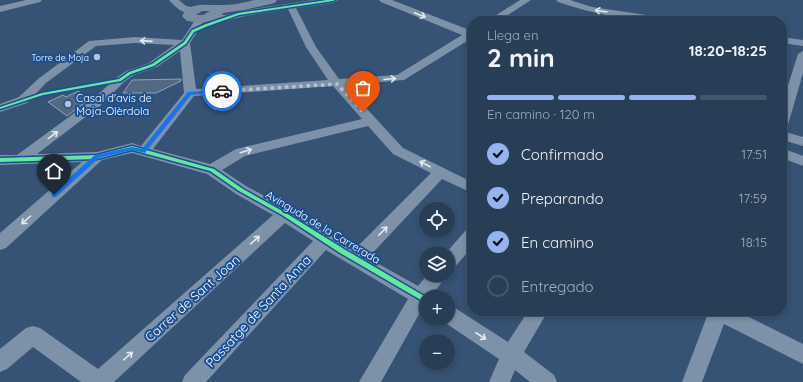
<!DOCTYPE html>
<html lang="es">
<head>
<meta charset="utf-8">
<style>
  :root { --surface:#283e57; --page:#344961; --text:#f1f3f6; --muted:#a5aeba; --line:#44576d; --accent:#95b2f1 }
  body { margin:0; font-family:Quicksand,sans-serif; background:var(--page); color:var(--text); height:100vh; display:flex; flex-direction:column; font-size:15px; white-space:nowrap }
  * { box-sizing:border-box; margin:0 }
  p { font-size:13px; color:var(--muted) }
  .icon { flex:none; width:22px; height:22px; fill:none; stroke:currentColor; stroke-width:2; stroke-linecap:round; stroke-linejoin:round }
  .map { position:relative; flex:1; overflow:hidden }
  .drawer { position:absolute; left:467px; top:16px; width:320px; height:300px; display:flex; flex-direction:column; background:var(--surface); border-radius:16px; box-shadow:0 2px 6px #0003,0 0 0 1px var(--line) }
  .drawer>* { flex:none }
  .fabs { position:absolute; left:419px; top:202px; display:grid; gap:8px }
  .fabs a { display:grid; place-items:center; width:36px; height:36px; border-radius:50%; background:var(--surface); box-shadow:0 2px 6px #0003,0 0 0 1px var(--line); font-size:20px }
  .pin { position:absolute; display:grid; place-items:center; width:34px; height:34px; color:#fff; margin:-41px -17px; border-radius:50% 50% 50% 0; rotate:-45deg; box-shadow:0 0 4px #0007 }
  .pin .icon { rotate:45deg }
  .courier { position:absolute; display:grid; place-items:center; width:40px; height:40px; margin:-20px; border:3px solid #1a73e8; border-radius:50%; background:#fff; color:#222; box-shadow:0 1px 5px #0007 }
  .headline em { font-style:normal; font-weight:700 }
  .headline div { display:flex; flex-direction:column-reverse }
  .headline { display:flex; align-items:center; justify-content:space-between; height:68px; padding:0 20px }
  h1 { font-size:26px; font-weight:700; line-height:30px }
  .bar { display:grid; grid-template-columns:repeat(4,1fr); gap:6px 4px; align-content:center; height:48px; padding:0 20px }
  .bar i { height:5px; border-radius:3px; background:var(--line) }
  .bar .on { background:var(--accent) }
  .bar p { grid-column:span 4 }
  ol { padding:0 20px; list-style:none }
  li { display:flex; align-items:center; gap:12px; height:44px }
  li p { margin-inline-start:auto }
  li .icon { padding:4px; border-radius:50%; background:var(--accent); color:#111; stroke-width:4 }
  li:last-child { color:var(--muted) }
  li i { width:22px; height:22px; border:2px solid var(--line); border-radius:50% }
  .map>svg:first-child { display:block }
</style>
</head>
<body>
<div class="map">
<svg width="803" height="382" viewBox="0 0 803 382">
  <rect width="100%" height="100%" fill="#365274"/>
  <path fill="#526984" stroke="#92a2b6" d="M181,79V81L156,93H123L132,80Z
    M78,91L90,99L67,116L48,102L63,95L66,97Z"/>
  <g fill="none" stroke-linecap="round" stroke-linejoin="round">
    <path fill="#7d92a8" fill-rule="evenodd" d="M26,0H42L40,2L0,12V6Z
      M169,0H179L186,6L196,8L198,10C188,19 176,8 169,0Z
      M314,0H338L333,3L296,8L316,47L339,79L397,75L462,35L381,2L379,0H392L472,31V38L404,80L345,85L403,148L472,182V193L442,179L368,258L418,286L427,275H447L433,294L434,297H426V308L423,307L381,382H359L408,299L326,250L206,382H182L185,375L313,241L285,223L114,382H81L33,347L7,369L0,372V349L26,328L33,326L40,328L98,369L273,215L236,194L207,174L132,153L102,160L6,248L0,250V233L82,162L0,165V155H17L92,100L116,78L126,71L149,63L174,45L135,43L96,46L46,83L27,103L0,112V104L19,97L38,79L89,41L135,37L182,40L197,17L200,16L205,19L190,43L196,89L328,80L306,47L288,9L245,16L226,21L210,20L205,17L210,14L226,15L245,10ZM180,51L184,93L141,146L132,143L97,152L37,154L100,106L124,82L134,75L157,67ZM333,86L362,119L236,149L210,164L153,149L194,96ZM368,126L393,154L431,173L354,250L290,210L246,186L222,170L245,156Z
      M520,0H531L499,21H487Z
      M556,0H570L592,7L667,18L672,21C631,21 596,15 558,2Z
      M782,37L803,40V46L782,43Z
      M803,51V73L788,125L787,128L782,129V104L798,54Z
      M782,131L803,137V146L782,140Z
      M782,148L803,156V166L782,158Z
      M472,228V247L454,268L448,270V253H446L466,230Z
      M448,305L455,308L508,342L528,311H548L524,352L554,375L557,382H530L515,370L510,382H489L499,359L441,320V319H448Z
      M709,311H737L803,344V364L724,324L702,382H682Z"/>
    <path fill="#798da4" fill-rule="evenodd" d="M255,0H277L275,3L244,10L223,13L218,19L202,23L187,21L182,16C190,0 209,6 224,5C235,5 245,2 255,0ZM202,11H210L203,15H196Z"/>
    <defs>
      <path id="cycleway" d="M327,0H335L333,1L239,15L208,26L194,32L186,44L154,66L131,74L121,81L43,95L0,109V107L42,93L119,79L129,72L152,64L184,42L192,30L206,24L238,13Z
        M132,146L214,169L243,189L286,213L344,249L426,297V303L340,253L282,215L239,191L210,171L132,150L97,159L0,162V158L97,155Z"/>
    </defs>
    <use href="#cycleway" stroke="#1b4f8f" stroke-width="3"/>
    <use href="#cycleway" fill="#66e7a1" fill-rule="evenodd"/>
  </g>
  <defs><path id="oneway-shaft" d="M-6 0H5M1.5-3L5.5 0L1.5 3" fill="none" stroke-width="1.6" stroke-linecap="round" stroke-linejoin="round"/></defs>
  <g stroke="#e5e9ee">
    <use href="#oneway-shaft" transform="translate(601 11) rotate(-171)"/>
    <use href="#oneway-shaft" transform="translate(420 15) rotate(22)"/>
    <use href="#oneway-shaft" transform="translate(146 41) rotate(-176)"/>
    <use href="#oneway-shaft" transform="translate(390 79) rotate(-5)"/>
    <use href="#oneway-shaft" transform="translate(53 135) rotate(-37)"/>
    <use href="#oneway-shaft" transform="translate(246 151) rotate(-17)"/>
    <use href="#oneway-shaft" transform="translate(425 164) rotate(-153)"/>
    <use href="#oneway-shaft" transform="translate(26 220) rotate(138)"/>
    <use href="#oneway-shaft" transform="translate(383 231) rotate(-45)"/>
    <use href="#oneway-shaft" transform="translate(255 240) rotate(-42)"/>
    <use href="#oneway-shaft" transform="translate(481 336) rotate(33)"/>
    <use href="#oneway-shaft" transform="translate(128 356) rotate(-42)"/>
  </g>
  <path fill="#1a73e8" d="M222,90H224V92L191,95L145,153L132,150L99,158L56,197H52V193L95,155L132,147L142,149L188,92Z"/>
  <g fill="none" stroke-linecap="round" stroke-linejoin="round">
    <path stroke="#b9c2ce" stroke-width="4" stroke-dasharray="0 7.2" d="M222,91L337,84L363,112"/>
  </g>
  <g fill="#b9c2ce" stroke="#1b4f8f" stroke-width="1.5">
    <circle cx="97" cy="57" r="4"/>
    <circle cx="68" cy="104" r="4"/>
  </g>
  <g text-anchor="middle" dominant-baseline="central" stroke-width="4" stroke-linejoin="round" paint-order="stroke">
    <g font-size="9" fill="#fff" stroke="#1b4f8f" text-anchor="end">
      <text x="89" y="57">Torre de Moja</text>
    </g>
    <g font-size="11" fill="#fff" stroke="#1b4f8f" text-anchor="start">
      <text x="76" y="98">Casal d'avis de<tspan x="76" dy="13">Moja-Olèrdola</tspan></text>
    </g>
    <g font-size="11" fill="#fff" stroke="#1b4f8f">
      <text transform="translate(323 227) rotate(31)">Avinguda de la Carrerada</text>
    </g>
    <g font-size="13" fill="#fff" stroke="#1b4f8f">
      <text transform="translate(192 298) rotate(-42)">Carrer de Sant Joan</text>
      <text transform="translate(258 311) rotate(-47)">Passatge de Santa Anna</text>
    </g>
  </g>
</svg>
<div class="fabs">
<a><svg class="icon" aria-label="locate" viewBox="0 0 24 24"><circle cx="12" cy="12" r="6"/><path d="M12 2v4M12 18v4M2 12h4M18 12h4"/></svg></a>
<a><svg class="icon" aria-label="layers" viewBox="0 0 24 24"><path d="M12 4l9 5-9 5-9-5zM3 14l9 5 9-5"/></svg></a>
<a>+</a>
<a>−</a>
</div>
<div class="pin" style="left:363px;top:112px;background:#ea580c"><svg class="icon" aria-label="bag" viewBox="0 0 24 24"><path d="M5 8h14l-1 12H6zM9 8a3 3 0 0 1 6 0"/></svg></div>
<div class="pin" style="left:54px;top:195px;background:#1f2937"><svg class="icon" aria-label="home" viewBox="0 0 24 24"><path d="M3 11l9-7 9 7M6 9v11h12V9"/></svg></div>
<div class="courier" style="left:222px;top:91px"><svg class="icon" aria-label="car" viewBox="0 0 24 24"><path d="M5 17H2v-5l4-1 3-4h7l3 4 3 1v5h-3M9 17h6M6 11h13"/><circle cx="7" cy="17" r="2"/><circle cx="17" cy="17" r="2"/></svg></div>
<section class="drawer">
<div class="headline"><div><h1>2 min</h1><p>Llega en</p></div><em>18:20–18:25</em></div>
<div class="bar"><i class="on"></i><i class="on"></i><i class="on"></i><i></i><p>En camino · 120 m</p></div>
<ol>
<li><svg class="icon" aria-label="check" viewBox="0 0 24 24"><path d="M5 12l5 5 9-10"/></svg>Confirmado<p>17:51</p></li>
<li><svg class="icon" aria-label="check" viewBox="0 0 24 24"><path d="M5 12l5 5 9-10"/></svg>Preparando<p>17:59</p></li>
<li><svg class="icon" aria-label="check" viewBox="0 0 24 24"><path d="M5 12l5 5 9-10"/></svg>En camino<p>18:15</p></li>
<li><i></i>Entregado</li>
</ol>
</section>
</div>
</body>
</html>
